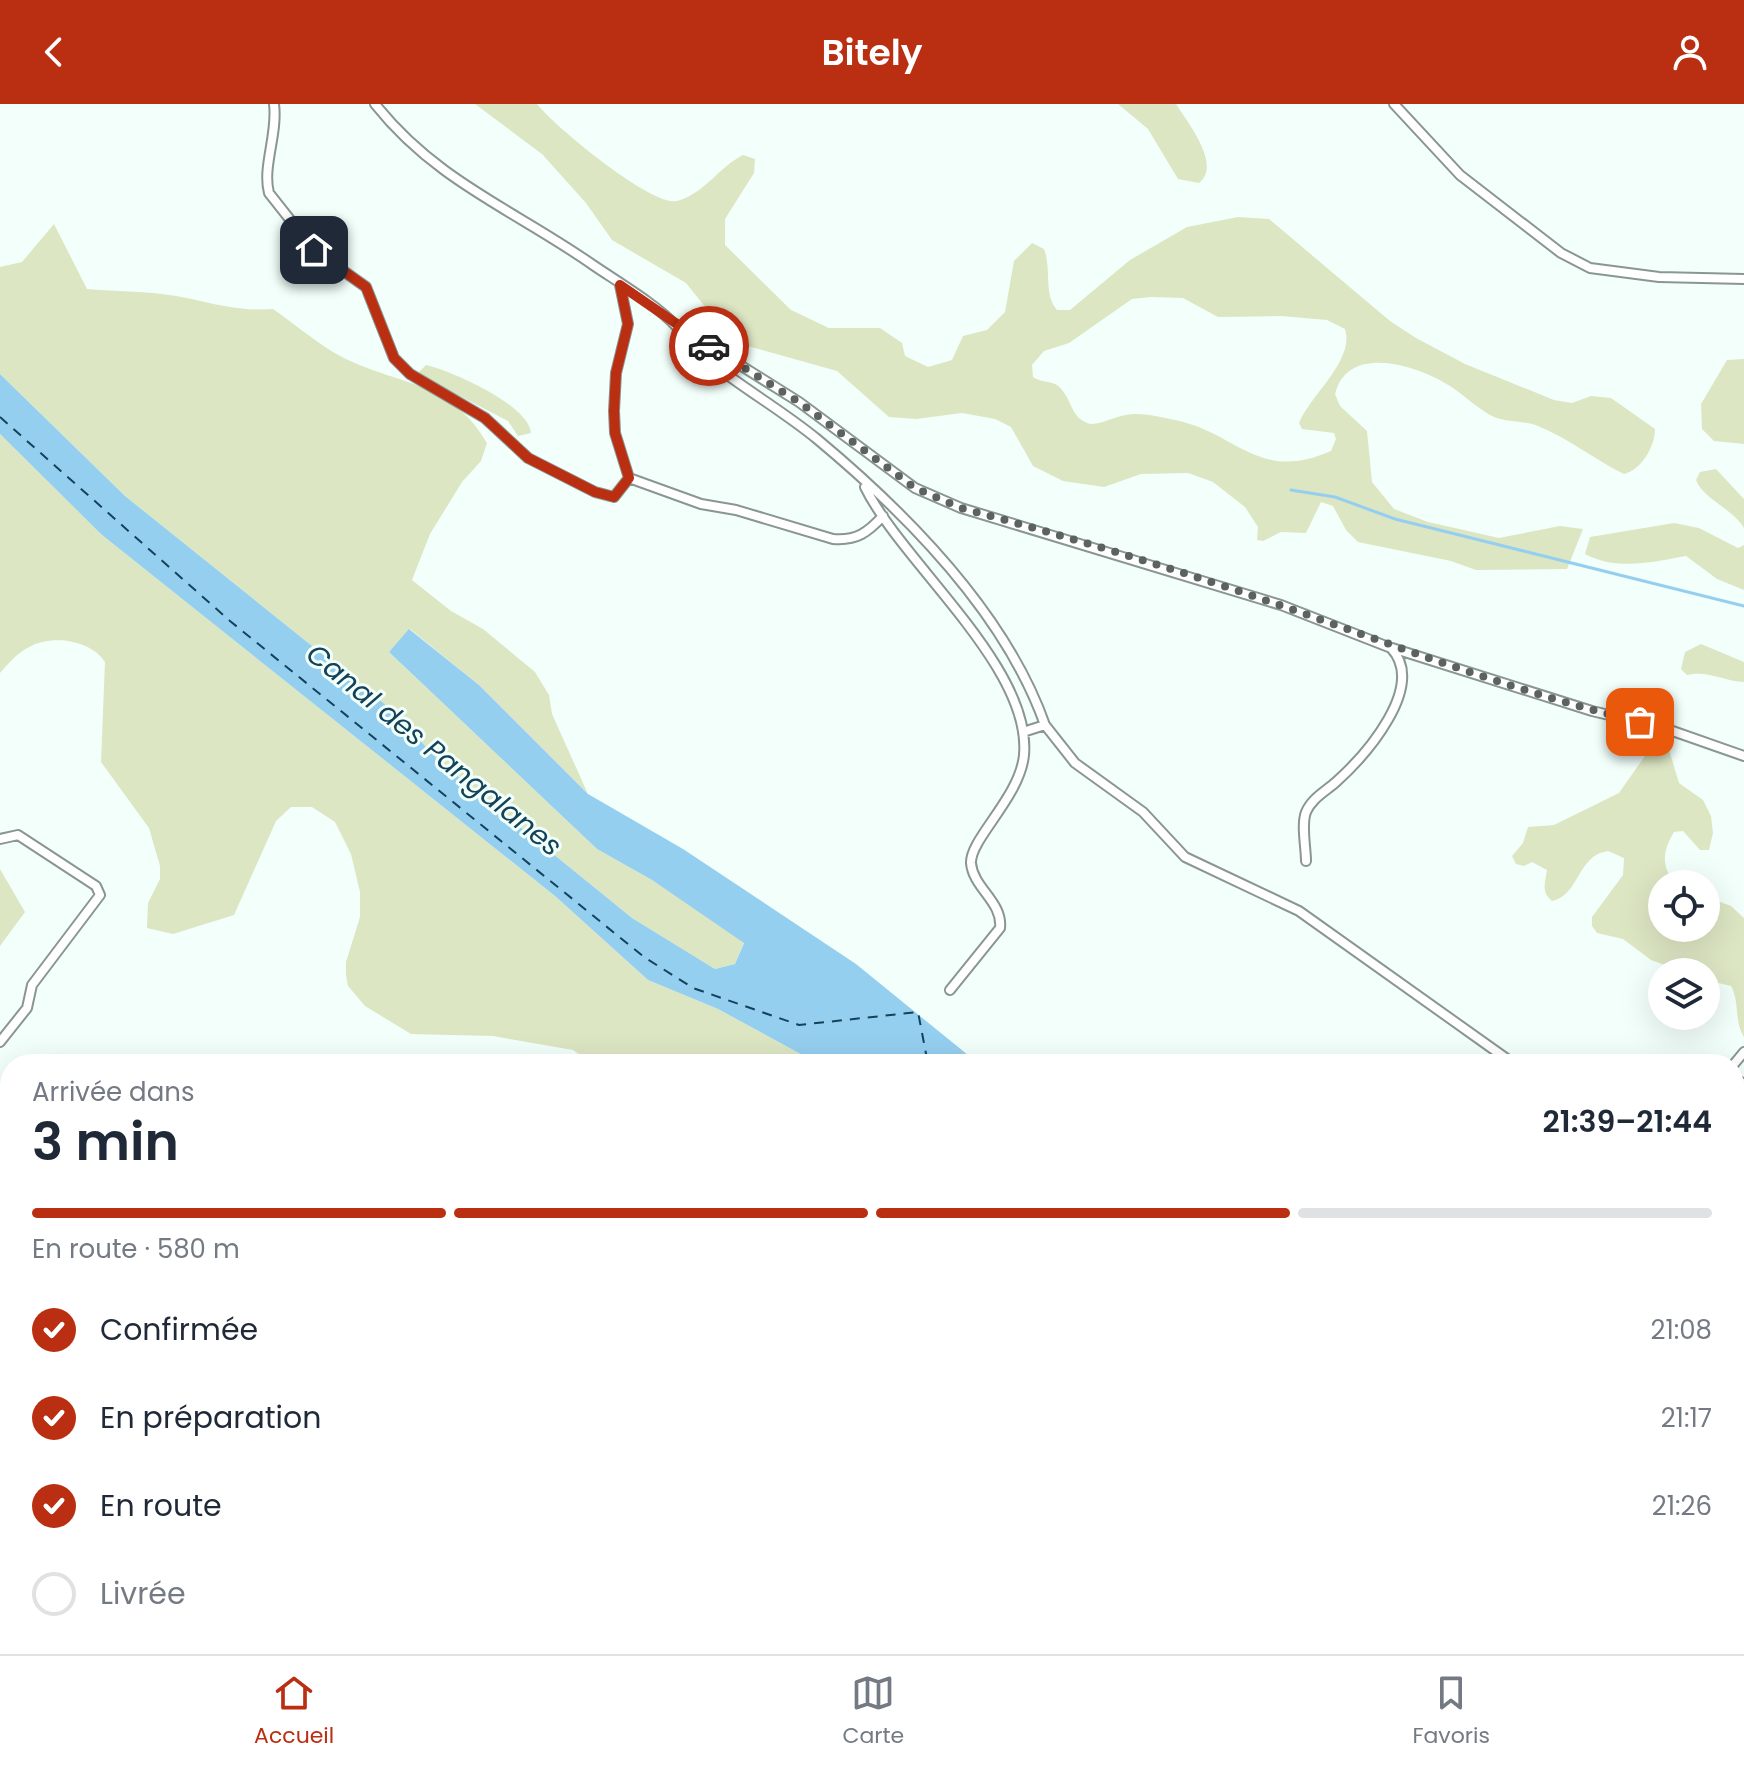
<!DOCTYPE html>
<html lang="fr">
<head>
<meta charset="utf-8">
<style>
  :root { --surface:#fff; --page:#f2f2f3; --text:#1f2937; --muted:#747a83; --line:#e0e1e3; --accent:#ba2f11 }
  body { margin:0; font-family:Poppins,sans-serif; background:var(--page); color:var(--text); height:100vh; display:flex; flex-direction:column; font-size:30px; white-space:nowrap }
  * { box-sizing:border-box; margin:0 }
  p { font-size:26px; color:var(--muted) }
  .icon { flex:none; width:44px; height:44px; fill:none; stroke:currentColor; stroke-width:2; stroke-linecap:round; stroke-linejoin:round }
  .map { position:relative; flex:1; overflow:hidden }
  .panel { position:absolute; left:0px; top:950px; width:1744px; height:600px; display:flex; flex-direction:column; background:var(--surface); border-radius:32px 32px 0 0; box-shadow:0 8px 32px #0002 }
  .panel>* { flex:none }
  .tools { position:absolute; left:1648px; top:766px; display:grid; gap:16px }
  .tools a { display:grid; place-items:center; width:72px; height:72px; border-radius:50%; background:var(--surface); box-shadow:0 8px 32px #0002; font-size:40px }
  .pin { position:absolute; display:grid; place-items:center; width:68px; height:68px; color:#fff; margin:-34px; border-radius:16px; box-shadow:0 4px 12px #0006 }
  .courier { position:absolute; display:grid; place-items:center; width:80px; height:80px; margin:-40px; border:6px solid #ba2f11; border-radius:50%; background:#fff; color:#222; box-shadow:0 2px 10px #0007 }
  .head em { font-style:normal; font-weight:600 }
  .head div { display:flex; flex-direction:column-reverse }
  .head { display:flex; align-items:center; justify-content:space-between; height:136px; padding:0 32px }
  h1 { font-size:52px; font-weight:600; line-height:60px }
  .bar { display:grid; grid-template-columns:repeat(4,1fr); gap:12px 8px; align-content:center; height:96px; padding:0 32px }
  .bar i { height:10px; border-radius:6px; background:var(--line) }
  .bar .on { background:var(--accent) }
  .bar p { grid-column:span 4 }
  ol { padding:0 32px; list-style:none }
  li { display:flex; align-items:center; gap:24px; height:88px }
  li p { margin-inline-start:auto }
  li .icon { padding:8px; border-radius:50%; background:var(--accent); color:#fff; stroke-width:4 }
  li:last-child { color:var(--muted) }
  li i { width:44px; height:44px; border:4px solid var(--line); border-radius:50% }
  header { display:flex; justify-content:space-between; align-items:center; height:104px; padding:0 32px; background:var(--accent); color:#fff; font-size:36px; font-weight:600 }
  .dock { display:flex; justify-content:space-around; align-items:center; height:112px; border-top:2px solid var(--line); background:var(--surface); font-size:22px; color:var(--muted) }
  .dock a { display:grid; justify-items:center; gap:4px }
  .dock .on { color:var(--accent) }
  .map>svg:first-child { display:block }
</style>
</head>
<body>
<header><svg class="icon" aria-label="back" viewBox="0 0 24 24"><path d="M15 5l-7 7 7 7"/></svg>Bitely<svg class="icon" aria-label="person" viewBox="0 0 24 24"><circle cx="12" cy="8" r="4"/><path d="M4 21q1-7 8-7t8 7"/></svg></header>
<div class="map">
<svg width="1744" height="1550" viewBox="0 0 1744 1550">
  <rect width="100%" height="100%" fill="#f2fffb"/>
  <path fill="#e0f5ef" d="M678,1540H1159L1170,1550H669Z"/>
  <path fill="#dde6c3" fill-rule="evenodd" d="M475,0H537C554,22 652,103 677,97C704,90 719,63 743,51L755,55L754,69L725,115V141L791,206L829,224H880L902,239L905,252L928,263L952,256L963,232L987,226L1005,208L1014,157L1032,139L1044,145C1052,166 1043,189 1057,206H1070L1130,156L1187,123L1238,113L1269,115L1390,217L1416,234L1465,260L1554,296L1572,299L1591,292L1611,294L1655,325C1655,343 1641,366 1624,370C1595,356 1568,334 1538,322C1523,316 1504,319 1490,311C1476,303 1464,291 1450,282C1419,262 1348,238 1335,290L1340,302L1367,327L1372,378L1394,405L1428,418L1499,434L1560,422L1583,425L1567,465L1476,466L1451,457L1358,438L1346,426L1333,402L1321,398L1306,429L1281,428L1263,437L1257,436L1258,423L1245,403L1213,378L1188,369L1141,370L1104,383L1063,377L1033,362L1011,323L995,315L962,309L916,315L889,313L837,267L744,241L722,224L686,179L612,136L586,99L542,50ZM1151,193L1183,194L1218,213L1281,212L1327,216L1345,225C1355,256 1311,290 1299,319L1302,325L1334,329L1336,335L1331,347C1258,379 1238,329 1175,316C1159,313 1141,308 1126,311C1113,313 1103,320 1090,320C1071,314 1073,299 1062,286C1054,275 1043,280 1033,273L1032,261L1044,247L1069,239L1132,195Z
    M1118,0H1176C1188,19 1222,61 1199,79L1178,75L1148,25Z
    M54,120L87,185C111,187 137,187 162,190C203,195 229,208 273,205C293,219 312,235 333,248C391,282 449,273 487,339L481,357L462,378L430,430L412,476L451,507L483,525L535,568L549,591L552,610L588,690L479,581L410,525L389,548L597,745L652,776L744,838L735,860L715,865L632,814L439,657L392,606L125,392L0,270V163L22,158Z
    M1744,255V340L1714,337L1702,325L1701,300L1727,256Z
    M426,261C452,267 529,301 531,329L518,332L508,317L423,273L419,268Z
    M0,330L102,431L555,792L648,876L718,905L819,960H593L573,946L493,932L411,930L365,902L348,882L346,871V858L360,813V788L351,750L335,718L312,703H291L276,717L234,811L173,830L147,824L148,799L160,775V762L149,724L101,658L105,558C91,536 52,530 29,543C17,549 9,559 0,569Z
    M1716,365L1744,395V424C1732,404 1703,395 1696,376L1700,368Z
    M1674,419L1699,424L1738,444L1744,441V486L1717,475L1686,452C1653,458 1616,467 1585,450L1590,433Z
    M1701,540L1744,558V578C1723,577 1708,566 1687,571L1681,565L1685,548Z
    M1661,629H1664L1679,679L1703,696L1711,712L1713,729L1709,746H1700L1683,727L1674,728C1663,746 1660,763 1676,780H1662V824H1706L1707,793L1731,802L1744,814V933C1734,918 1740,898 1731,882L1706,876V868H1684L1651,856L1623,835L1597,829L1592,822V813L1623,771L1624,754L1608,747C1577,751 1580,791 1552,797C1541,788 1545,779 1547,766L1532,758L1524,762L1516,760L1512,752L1523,739L1528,723L1554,721L1619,689Z
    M0,765L25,808L0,842Z"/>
  <path fill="#95cff0" d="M0,270L125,392L392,606L439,657L632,814L715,865L735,860L744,839L652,776L597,745L389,548L409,525L479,581L588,690L683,745L856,860L979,960H819L718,905L648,876L555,792L102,431L0,330Z
    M0,1343L10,1351V1540H257L269,1550H0Z"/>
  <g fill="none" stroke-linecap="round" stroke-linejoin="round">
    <path stroke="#95cff0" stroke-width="3" d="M1291,386L1335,393L1395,415L1744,502"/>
    <path stroke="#134259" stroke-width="2" stroke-dasharray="10 8" stroke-linecap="butt" d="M0,313L230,517L644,853L693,884L799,921L918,908L928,960
      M1586,1540L1593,1550"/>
    <defs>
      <path id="minor" d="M274,0C278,30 262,63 269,89L314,146L366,183L394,254L410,270L485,314L528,354L595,388L614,393L629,374
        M375,0C437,78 515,106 593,161C618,178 657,201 676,222C688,234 695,246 709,257C744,285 783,307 817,335C906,409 1006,510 1045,621
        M1394,0L1460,71L1561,149L1590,164L1659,173L1744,175
        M620,181L628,220L616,269L614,307L615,329L629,374
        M676,221L799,298L915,384L961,404L1281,501L1391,544C1427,582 1366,651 1336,678C1326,687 1312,694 1306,708C1301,721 1306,743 1306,757
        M629,374L701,400L736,406L833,435C857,437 868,428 883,412
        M865,383C902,459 1032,563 1024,651C1020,693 970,735 971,759C973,784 1003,798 1000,824L950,886
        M1392,544L1592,607L1664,624L1744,652
        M1023,628L1045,621L1075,659L1143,708L1185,753L1299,807L1514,960
        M0,735L18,731L96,782L100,791L32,881L27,904L0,938
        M1734,960L1744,948
        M1734,974L1744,980
        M0,1003L10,1011
        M534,1540L538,1550"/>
    </defs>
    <use href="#minor" stroke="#8a9693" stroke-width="12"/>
    <use href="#minor" stroke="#fff" stroke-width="8"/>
  </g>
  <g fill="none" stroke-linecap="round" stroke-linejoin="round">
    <path stroke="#5b6260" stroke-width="8" stroke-dasharray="0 14.4" d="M709,242L799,298L915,384L961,404C1069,433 1177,465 1282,502C1400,543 1518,589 1640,618"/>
    <path stroke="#ba2f11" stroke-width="10" d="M314,146L366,183L394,254L410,270L485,314L528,354L595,388L614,393L629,374L615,329L614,307L616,269L628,220L620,181L709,242"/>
  </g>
  <g text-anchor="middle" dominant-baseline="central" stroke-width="6" stroke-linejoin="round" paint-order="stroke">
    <g font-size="28" font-style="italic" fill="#134259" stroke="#f2fffb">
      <text transform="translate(434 646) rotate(39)">Canal des Pangalanes</text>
    </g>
  </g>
</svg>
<div class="tools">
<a><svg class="icon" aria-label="locate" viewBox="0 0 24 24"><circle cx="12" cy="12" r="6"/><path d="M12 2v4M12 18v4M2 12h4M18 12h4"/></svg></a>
<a><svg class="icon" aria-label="layers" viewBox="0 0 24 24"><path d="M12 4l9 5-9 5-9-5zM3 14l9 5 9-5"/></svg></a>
</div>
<div class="pin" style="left:1640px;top:618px;background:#ea580c"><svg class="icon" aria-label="bag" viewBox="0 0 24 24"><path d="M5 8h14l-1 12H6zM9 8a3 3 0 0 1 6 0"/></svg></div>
<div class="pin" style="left:314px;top:146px;background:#1f2937"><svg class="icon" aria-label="home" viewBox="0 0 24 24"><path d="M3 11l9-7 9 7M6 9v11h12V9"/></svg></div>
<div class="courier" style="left:709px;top:242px"><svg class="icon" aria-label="car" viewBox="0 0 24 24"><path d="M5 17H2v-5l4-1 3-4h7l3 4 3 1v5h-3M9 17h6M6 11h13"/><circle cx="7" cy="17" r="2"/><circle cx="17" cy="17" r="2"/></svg></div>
<section class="panel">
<div class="head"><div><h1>3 min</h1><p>Arrivée dans</p></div><em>21:39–21:44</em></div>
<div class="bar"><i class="on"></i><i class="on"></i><i class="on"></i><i></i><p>En route · 580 m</p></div>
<ol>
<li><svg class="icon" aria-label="check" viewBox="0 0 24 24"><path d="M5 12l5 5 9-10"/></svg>Confirmée<p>21:08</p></li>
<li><svg class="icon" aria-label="check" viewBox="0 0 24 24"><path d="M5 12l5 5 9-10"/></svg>En préparation<p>21:17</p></li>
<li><svg class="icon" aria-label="check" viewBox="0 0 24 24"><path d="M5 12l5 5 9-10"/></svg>En route<p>21:26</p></li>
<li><i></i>Livrée</li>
</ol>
</section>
</div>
<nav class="dock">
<a class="on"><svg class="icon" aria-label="home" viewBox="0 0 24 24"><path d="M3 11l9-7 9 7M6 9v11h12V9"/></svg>Accueil</a>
<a><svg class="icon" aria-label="map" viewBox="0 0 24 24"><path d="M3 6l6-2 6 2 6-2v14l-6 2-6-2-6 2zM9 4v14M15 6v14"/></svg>Carte</a>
<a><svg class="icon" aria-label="saved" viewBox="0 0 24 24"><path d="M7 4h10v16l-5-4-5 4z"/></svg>Favoris</a>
</nav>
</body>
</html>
